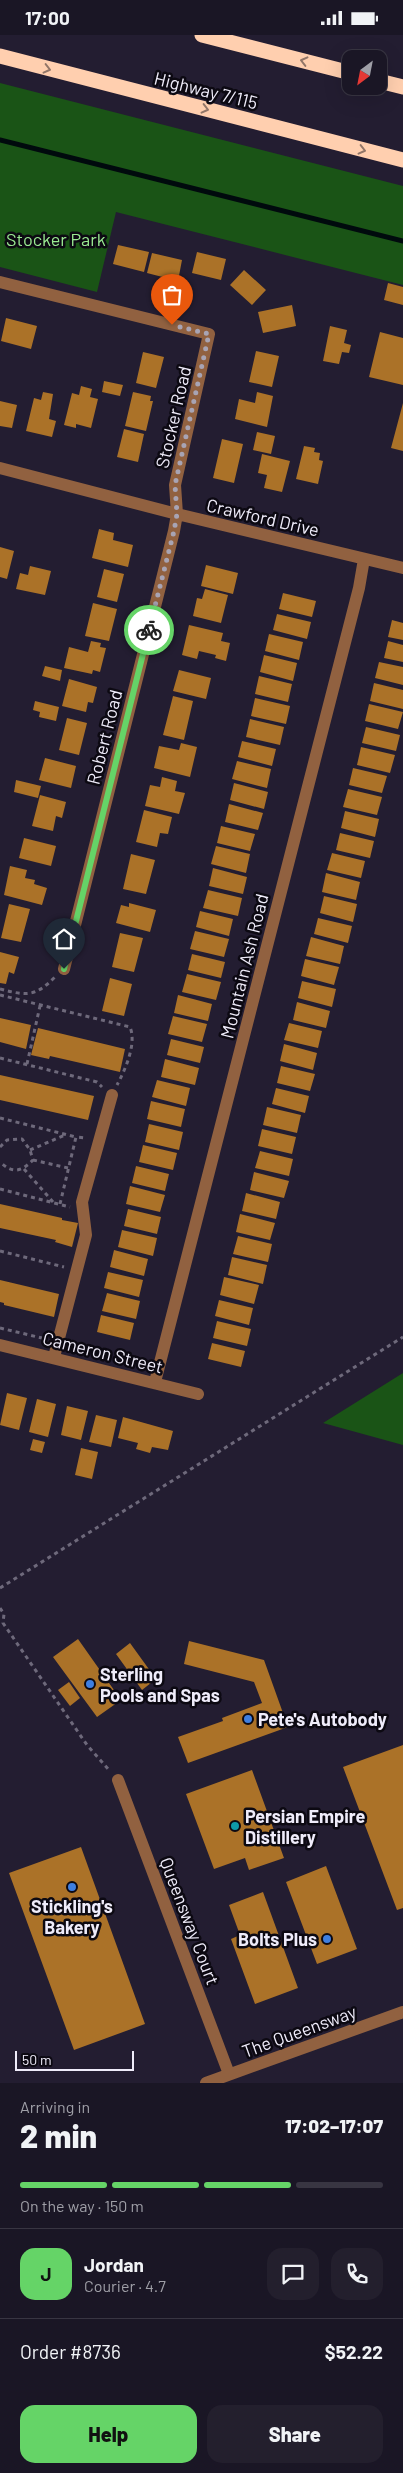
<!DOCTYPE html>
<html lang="en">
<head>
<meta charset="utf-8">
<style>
  :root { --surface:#1a1625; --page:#231f2d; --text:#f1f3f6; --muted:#9f9fa7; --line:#383542; --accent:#65d467 }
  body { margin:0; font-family:Barlow,sans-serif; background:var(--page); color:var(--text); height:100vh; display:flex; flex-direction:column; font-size:19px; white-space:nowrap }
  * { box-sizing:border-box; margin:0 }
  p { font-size:16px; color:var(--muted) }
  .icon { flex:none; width:28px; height:28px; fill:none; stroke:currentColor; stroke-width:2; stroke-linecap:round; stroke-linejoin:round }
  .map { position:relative; height:2048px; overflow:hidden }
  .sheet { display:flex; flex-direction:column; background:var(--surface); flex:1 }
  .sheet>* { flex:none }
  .needle { width:32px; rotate:212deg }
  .fabs { position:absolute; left:342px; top:15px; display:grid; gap:10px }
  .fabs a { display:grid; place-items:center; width:45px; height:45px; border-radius:10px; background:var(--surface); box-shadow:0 5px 20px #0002,0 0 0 1px var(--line); font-size:25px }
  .scale { position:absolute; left:15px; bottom:12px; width:119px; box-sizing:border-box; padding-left:5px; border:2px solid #efecfa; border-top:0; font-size:14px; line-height:18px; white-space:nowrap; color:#efecfa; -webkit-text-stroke:4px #0c0912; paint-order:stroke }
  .pin { position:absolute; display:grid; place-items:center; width:42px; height:42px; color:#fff; margin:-51px -21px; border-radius:50% 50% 50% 0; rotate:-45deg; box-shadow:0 0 5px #0007 }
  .pin .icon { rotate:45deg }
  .courier { position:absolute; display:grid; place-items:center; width:50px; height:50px; margin:-25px; border:4px solid #65d467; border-radius:50%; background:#fff; color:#222; box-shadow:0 1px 6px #0007 }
  .summary em { font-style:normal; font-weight:800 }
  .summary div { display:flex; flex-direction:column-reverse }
  .summary { display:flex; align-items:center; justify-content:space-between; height:85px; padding:0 20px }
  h1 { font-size:32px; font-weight:800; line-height:38px }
  .bar { display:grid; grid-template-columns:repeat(4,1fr); gap:8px 5px; align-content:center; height:60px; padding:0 20px }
  .bar i { height:6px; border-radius:4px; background:var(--line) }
  .bar .on { background:var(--accent) }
  .bar p { grid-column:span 4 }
  .line { display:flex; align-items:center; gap:12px; padding:0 20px; border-top:1px solid var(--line) }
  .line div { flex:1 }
  .round { display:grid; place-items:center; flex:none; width:52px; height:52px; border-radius:15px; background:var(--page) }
  .primary-button { display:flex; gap:10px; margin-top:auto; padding:10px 20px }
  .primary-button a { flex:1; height:58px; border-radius:15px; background:var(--accent); color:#111; font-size:20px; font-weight:800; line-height:58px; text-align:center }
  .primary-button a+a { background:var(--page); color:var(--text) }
  .status { display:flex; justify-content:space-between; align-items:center; height:35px; padding:0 25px; background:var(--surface); direction:ltr }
  .status svg { height:14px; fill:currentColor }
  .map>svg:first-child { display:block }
</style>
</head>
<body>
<div class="status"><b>17:00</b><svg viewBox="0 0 49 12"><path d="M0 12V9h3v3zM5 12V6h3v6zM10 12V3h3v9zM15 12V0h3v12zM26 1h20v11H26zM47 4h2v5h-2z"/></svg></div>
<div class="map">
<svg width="403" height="2048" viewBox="0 0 403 2048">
  <rect width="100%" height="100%" fill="#231d31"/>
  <path fill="#1a5416" d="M0,48L403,151V250L116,177L97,257L0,232Z
    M403,1338V1410L323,1388Z"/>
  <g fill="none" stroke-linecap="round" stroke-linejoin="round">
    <path stroke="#000a0d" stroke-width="5" d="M0,105L403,206"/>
  </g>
  <path fill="#ab7228" d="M118,210L149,217L144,237L113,229Z
    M197,217L226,224L221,245L192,238Z
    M152,218L182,225L178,246L147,238Z
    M244,235L266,255L252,270L230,250Z
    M388,248L403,252V270L384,265Z
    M292,270L296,291L263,298L258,277Z
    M6,283L37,291L31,314L1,306Z
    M330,291L347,295L344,308L351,310L349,318L342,317L339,329L323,326Z
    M380,297L403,303V350L369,342Z
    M256,316L279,321L272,352L249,347Z
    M143,317L164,322L156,353L136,348Z
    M104,346L123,350L120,361L102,357Z
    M81,351L92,354L90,362L98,364L91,393L76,389V393L64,390L72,358L79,360Z
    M43,357L53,359L49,384L56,386L52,402L26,396L34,363L41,365Z
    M133,357L151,361L150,366H153L146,396L125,391Z
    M257,357L273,361L267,392L235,384L239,364L255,368Z
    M0,366L17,370L12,393L0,391Z
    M403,368V416L391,413Z
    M124,394L144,399L138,427L117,422Z
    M257,397L275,401L271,419L253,415Z
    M222,404L243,409L234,448L213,443Z
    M304,411L315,413L314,417L320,418L319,425L323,426L318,449L296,444Z
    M262,419L290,426L282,457L264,453L267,440L258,438Z
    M99,494L114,498L113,505L133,510L128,532L92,523Z
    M0,512L14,516L7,544L0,542Z
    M206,530L238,538L233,559L201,551Z
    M30,531L51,536L45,560L16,554L20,538L28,540Z
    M104,534L124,539L117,567L97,562Z
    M205,554L228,560L221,588L193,581L197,563L202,564Z
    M283,558L316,566L312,582L279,574Z
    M93,568L117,574L109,606L85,601Z
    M277,579L311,587L307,604L273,595Z
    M392,585L403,588V605L388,602Z
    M189,590L223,598L221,606L230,608L226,626L215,623L216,620L199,616L197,624L182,620Z
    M269,599L303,607L299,625L265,616Z
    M91,606L101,608L100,612L106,613L100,637L93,635L92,639L64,633L69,612L88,617Z
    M388,606L403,610V627L384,623Z
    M264,620L297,628L293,646L260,637Z
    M379,627L403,632V650L375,643Z
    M45,631L62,635L60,646L42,641Z
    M179,635L211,643L206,664L173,656Z
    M259,641L292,649L288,667L255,659Z
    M69,644L97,652L93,668L88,667L86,677L62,671Z
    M374,648L403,655V674L370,666Z
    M173,661L193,666L184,705L163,700Z
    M255,663L290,671L286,689L251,681Z
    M35,666L59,672L56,686L39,682L40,677L33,675Z
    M369,669L403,677L398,694L365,686Z
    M67,683L87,688L79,720L59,715Z
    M250,684L284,692L280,710L246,702Z
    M366,692L400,700L396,716L362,708Z
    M242,706L276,714L272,731L238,722Z
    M181,708L197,712L190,742L154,733L159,711L179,715Z
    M361,712L395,720L390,738L357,730Z
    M45,723L76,731L71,753L39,745Z
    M237,726L271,734L267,753L232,744Z
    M353,733L387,741L382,758L349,750Z
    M162,742L177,746L175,756L185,758L179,779L145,771L150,750L160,752Z
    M16,745L41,751L38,763L14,757Z
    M234,748L268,757L264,774L230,765Z
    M348,754L382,762L377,780L343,772Z
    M40,760L66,767L62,783L56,781L53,796L32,791Z
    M229,769L263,778L258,795L225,787Z
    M144,775L172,782L168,799L160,798L157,812L136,807Z
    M345,776L379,784L375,802L341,793Z
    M221,791L255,799L250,816L217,808Z
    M340,798L374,806L370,823L336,815Z
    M24,803L56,811L51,831L19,823Z
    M216,811L250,819L246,838L211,829Z
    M332,818L365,826L361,843L327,835Z
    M131,819L155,825L146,859L123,854Z
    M10,831L27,835L25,843L35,845L34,849L47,853L42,870L4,860Z
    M213,833L247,842L243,859L209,851Z
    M326,838L360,847L356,865L322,857Z
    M208,855L242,863L238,881L203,873Z
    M324,861L357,869L353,887L320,878Z
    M129,868L156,875L150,897L116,888L121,870L129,872Z
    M9,869L30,874L21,907L1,903Z
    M200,876L233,884L229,901L196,892Z
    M318,883L352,891L348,908L314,899Z
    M195,896L229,904L224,922L190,914Z
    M120,898L143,903L134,937L112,932Z
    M311,902L344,911L340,929L306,921Z
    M0,917L19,922L14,939L9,937L6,949L0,948Z
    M192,919L225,927L221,943L188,935Z
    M305,924L339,932L334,950L301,941Z
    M187,939L221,947L216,965L182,957Z
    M110,943L132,949L124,981L102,976Z
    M302,946L336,954L332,972L298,963Z
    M178,960L212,969L208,986L174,978Z
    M297,967L330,976L326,993L293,985Z
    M173,981L207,989L202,1007L168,999Z
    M0,983L31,990L26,1014L0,1007Z
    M289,988L322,996L318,1013L284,1005Z
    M38,993L125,1014L120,1037L50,1021L49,1024L31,1020Z
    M171,1004L204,1012L200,1028L167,1020Z
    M284,1009L317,1018L313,1035L280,1026Z
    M165,1024L199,1033L195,1050L161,1042Z
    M281,1031L315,1039L310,1056L277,1048Z
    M0,1040L94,1061L88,1085L0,1065Z
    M157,1045L190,1053L186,1071L152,1062Z
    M276,1053L309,1061L305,1078L272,1069Z
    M151,1066L185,1074L181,1092L147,1084Z
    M267,1072L301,1080L297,1098L263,1090Z
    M149,1089L183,1097L179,1115L145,1107Z
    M262,1094L296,1102L292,1119L258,1111Z
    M143,1110L177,1118L173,1135L139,1127Z
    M260,1116L293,1124L289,1141L255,1133Z
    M136,1131L169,1139L165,1156L132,1148Z
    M254,1137L289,1146L284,1163L250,1155Z
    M130,1151L165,1160L160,1177L126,1169Z
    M246,1158L280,1167L276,1184L242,1176Z
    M0,1169L62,1183V1185L78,1188L72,1212L55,1207L56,1205L0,1193Z
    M128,1174L161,1182L157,1199L124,1191Z
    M240,1179L275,1188L270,1205L236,1197Z
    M122,1195L157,1203L153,1221L118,1212Z
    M238,1201L272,1209L268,1227L233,1219Z
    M114,1215L148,1224L144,1241L110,1232Z
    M232,1222L267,1230L263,1249L228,1240Z
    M108,1237L143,1245L139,1262L104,1253Z
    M224,1242L259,1250L254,1269L220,1260Z
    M0,1245L59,1259L54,1282L4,1270V1268L0,1267Z
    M107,1258L140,1266L136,1284L102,1276Z
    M219,1265L253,1273L249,1290L215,1281Z
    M101,1280L134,1288L130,1305L97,1297Z
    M217,1286L251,1294L247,1311L213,1303Z
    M212,1308L245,1316L241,1332L208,1324Z
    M7,1358L27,1363L19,1395L0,1390Z
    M37,1364L56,1369L48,1402L29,1397Z
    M67,1371L88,1376L81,1405L61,1400Z
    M96,1380L117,1385L111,1412L89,1407Z
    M123,1382L173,1396L168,1415L152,1412L150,1418L136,1414L138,1408L118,1403Z
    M33,1404L45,1407L42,1418L30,1415Z
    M81,1413L98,1417L92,1444L75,1440Z
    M78,1604L121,1665L97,1682L53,1622Z
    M189,1606L264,1625L288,1692L188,1728L178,1702L223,1686L222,1683L262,1668L254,1647L184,1629Z
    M130,1608L156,1644L142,1655L116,1619Z
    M69,1647L80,1663L70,1671L58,1655Z
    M403,1710V1873L397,1875L343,1732Z
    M252,1735L284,1823L249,1835L245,1823L214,1834L186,1759Z
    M81,1812L145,1989L74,2015L9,1838Z
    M326,1831L357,1914L317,1929L286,1847Z
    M263,1857L298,1953L255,1969L231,1904L240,1900L229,1870Z"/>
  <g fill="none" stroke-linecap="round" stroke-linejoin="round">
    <path stroke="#6e697b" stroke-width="3" stroke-dasharray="4 4" stroke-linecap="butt" d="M0,954C27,961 35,962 55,942
      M0,960L130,992C137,1009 125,1035 117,1050
      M0,1023L97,1047L102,1052
      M27,1029L40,971
      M0,1083L76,1102
      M0,1112L7,1105L22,1104L30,1115L33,1125C21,1137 13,1139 0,1127
      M30,1115L65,1100
      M33,1125L68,1133
      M24,1134L53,1167
      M0,1154L70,1172
      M60,1169L76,1102L86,1103
      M0,1216L64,1232
      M0,1293L46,1304
      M0,1553L403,1302
      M0,1573L4,1579L3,1588L87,1710L109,1735"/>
    <path stroke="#916140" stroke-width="12" d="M0,247L209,299L175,450L177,479L174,496L64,934
      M0,433L177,479L403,533
      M0,1310L198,1359
      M54,1322L86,1200L82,1167L112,1060
      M155,1347L359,553L364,524
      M118,1745L229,2039
      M206,2048L403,1977"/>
    <path stroke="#ffcfaf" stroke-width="15" d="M202,0L351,38
      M0,21L403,125
      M379,46L403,52"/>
  </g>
  <defs><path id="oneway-chevron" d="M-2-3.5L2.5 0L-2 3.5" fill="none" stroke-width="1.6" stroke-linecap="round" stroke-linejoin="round" transform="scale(1.25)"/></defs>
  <g stroke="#927668">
    <use href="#oneway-chevron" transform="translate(304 26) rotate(-166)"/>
    <use href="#oneway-chevron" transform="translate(47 34) rotate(14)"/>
    <use href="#oneway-chevron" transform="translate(205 74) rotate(14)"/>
    <use href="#oneway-chevron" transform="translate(362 115) rotate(14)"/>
  </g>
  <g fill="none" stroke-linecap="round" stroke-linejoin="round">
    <path stroke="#a8a4b4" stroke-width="5" stroke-dasharray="0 9" d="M149,595L174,496L177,479L175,450L209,299L172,290"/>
    <path stroke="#65d467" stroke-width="6" d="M64,934L149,595"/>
  </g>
  <g fill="#3f7fe0" stroke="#0c0912" stroke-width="2">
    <circle cx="90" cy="1649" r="5"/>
    <circle cx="248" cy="1684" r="5"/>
    <circle cx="72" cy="1852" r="5"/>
    <circle cx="327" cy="1904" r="5"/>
  </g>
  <circle fill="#0f9aa8" stroke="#0c0912" stroke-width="2" cx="235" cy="1791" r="5"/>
  <g text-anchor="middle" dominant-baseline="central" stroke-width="5" stroke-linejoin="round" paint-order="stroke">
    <g font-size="18" fill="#efecfa" stroke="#0c0912">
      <text transform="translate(206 55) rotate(14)">Highway 7/115</text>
      <text transform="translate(173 382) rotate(-77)">Stocker Road</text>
      <text transform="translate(263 482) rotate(13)">Crawford Drive</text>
      <text transform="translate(104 702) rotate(-76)">Robert Road</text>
      <text transform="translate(244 931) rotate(-76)">Mountain Ash Road</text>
      <text transform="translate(103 1317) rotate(14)">Cameron Street</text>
      <text transform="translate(190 1886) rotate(69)">Queensway Court</text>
      <text transform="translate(299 1996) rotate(-20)">The Queensway</text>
    </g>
    <g font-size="18" fill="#9aeb92" stroke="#0c0912">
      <text x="56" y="204">Stocker Park</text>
    </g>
    <g font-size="18" font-weight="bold" fill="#efecfa" stroke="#0c0912" text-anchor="start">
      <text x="100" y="1639">Sterling<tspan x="100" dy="21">Pools and Spas</tspan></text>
      <text x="258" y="1684">Pete's Autobody</text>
      <text x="245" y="1781">Persian Empire<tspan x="245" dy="21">Distillery</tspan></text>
      <text x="72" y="1871" text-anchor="middle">Stickling's<tspan x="72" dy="21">Bakery</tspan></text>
      <text x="317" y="1904" text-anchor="end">Bolts Plus</text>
    </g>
  </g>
</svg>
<div class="fabs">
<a><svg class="needle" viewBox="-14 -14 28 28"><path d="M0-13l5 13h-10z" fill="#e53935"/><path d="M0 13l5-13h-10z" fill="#9f9fa7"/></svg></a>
</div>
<div class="scale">50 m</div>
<div class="pin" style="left:172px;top:290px;background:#ea580c"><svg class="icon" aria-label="bag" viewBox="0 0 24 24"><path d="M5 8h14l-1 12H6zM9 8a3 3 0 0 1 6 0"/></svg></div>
<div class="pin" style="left:64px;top:934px;background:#1f2937"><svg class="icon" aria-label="home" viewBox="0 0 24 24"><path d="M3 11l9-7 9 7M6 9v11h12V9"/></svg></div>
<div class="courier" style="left:149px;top:595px"><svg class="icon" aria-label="bike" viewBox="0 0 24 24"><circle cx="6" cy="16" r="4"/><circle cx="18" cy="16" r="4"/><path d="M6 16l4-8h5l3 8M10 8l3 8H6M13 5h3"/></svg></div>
</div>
<section class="sheet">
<div class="summary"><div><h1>2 min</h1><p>Arriving in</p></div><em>17:02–17:07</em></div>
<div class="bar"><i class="on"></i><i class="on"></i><i class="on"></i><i></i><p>On the way · 150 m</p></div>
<div class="line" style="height:90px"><b class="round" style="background:var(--accent);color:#111">J</b><div><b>Jordan</b><p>Courier · 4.7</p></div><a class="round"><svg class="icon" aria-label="chat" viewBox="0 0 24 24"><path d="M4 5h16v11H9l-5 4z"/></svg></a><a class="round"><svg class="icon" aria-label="phone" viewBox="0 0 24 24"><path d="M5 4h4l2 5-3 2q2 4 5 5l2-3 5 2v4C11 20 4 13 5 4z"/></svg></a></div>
<div class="line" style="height:65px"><div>Order #8736</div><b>$52.22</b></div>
<div class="primary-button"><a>Help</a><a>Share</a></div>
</section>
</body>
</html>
